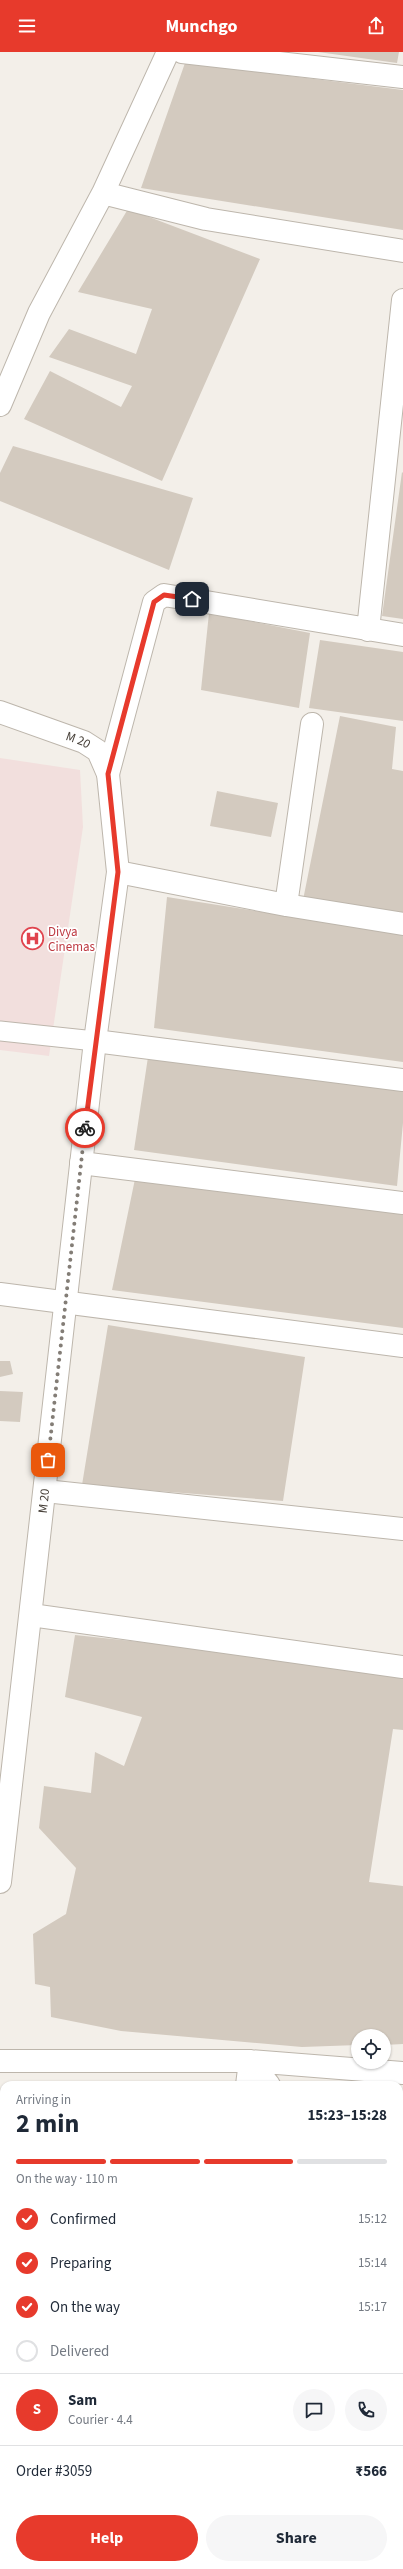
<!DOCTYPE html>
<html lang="en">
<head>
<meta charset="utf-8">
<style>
  :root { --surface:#fff; --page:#f6f6f7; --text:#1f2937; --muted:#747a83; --line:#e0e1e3; --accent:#e73a2c }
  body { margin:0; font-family:"Source Sans 3",sans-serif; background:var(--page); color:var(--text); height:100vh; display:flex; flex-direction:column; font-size:15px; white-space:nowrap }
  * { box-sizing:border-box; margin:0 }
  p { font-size:13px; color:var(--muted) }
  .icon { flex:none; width:22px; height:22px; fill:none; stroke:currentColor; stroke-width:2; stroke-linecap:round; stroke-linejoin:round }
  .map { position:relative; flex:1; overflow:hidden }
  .drawer { position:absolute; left:0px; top:2029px; width:403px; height:488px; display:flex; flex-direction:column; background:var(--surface); border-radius:12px 12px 0 0; box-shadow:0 1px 3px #0004 }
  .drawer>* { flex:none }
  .tools { position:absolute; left:351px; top:1977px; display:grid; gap:8px }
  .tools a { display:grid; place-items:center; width:40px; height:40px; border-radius:50%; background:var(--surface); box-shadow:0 1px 3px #0004; font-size:20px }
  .pin { position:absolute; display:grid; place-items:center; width:34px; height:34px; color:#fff; margin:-17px; border-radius:8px; box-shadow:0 2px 6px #0006 }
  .courier { position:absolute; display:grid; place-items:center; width:40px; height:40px; margin:-20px; border:3px solid #e73a2c; border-radius:50%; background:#fff; color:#222; box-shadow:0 1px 5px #0007 }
  .overview em { font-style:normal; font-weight:700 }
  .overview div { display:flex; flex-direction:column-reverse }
  .overview { display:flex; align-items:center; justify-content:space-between; height:68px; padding:0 16px }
  h1 { font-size:26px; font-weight:700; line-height:30px }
  .bar { display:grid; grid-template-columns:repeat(4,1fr); gap:6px 4px; align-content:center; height:48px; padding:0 16px }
  .bar i { height:5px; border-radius:3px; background:var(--line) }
  .bar .selected { background:var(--accent) }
  .bar p { grid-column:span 4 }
  .line { display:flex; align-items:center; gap:10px; padding:0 16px; border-top:1px solid var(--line) }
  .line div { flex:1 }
  .round { display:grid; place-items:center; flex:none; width:42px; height:42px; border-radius:21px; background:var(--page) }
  ol { padding:0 16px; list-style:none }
  li { display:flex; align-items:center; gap:12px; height:44px }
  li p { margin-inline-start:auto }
  li .icon { padding:4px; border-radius:50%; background:var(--accent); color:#fff; stroke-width:4 }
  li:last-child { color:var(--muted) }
  li i { width:22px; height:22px; border:2px solid var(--line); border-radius:50% }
  .primary-button { display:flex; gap:8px; margin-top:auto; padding:8px 16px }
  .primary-button a { flex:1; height:46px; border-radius:24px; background:var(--accent); color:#fff; font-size:16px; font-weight:700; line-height:46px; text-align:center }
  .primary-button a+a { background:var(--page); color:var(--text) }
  header { display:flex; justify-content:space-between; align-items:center; height:52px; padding:0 16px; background:var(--accent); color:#fff; font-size:18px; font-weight:700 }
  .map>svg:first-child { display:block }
</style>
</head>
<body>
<header><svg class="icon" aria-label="menu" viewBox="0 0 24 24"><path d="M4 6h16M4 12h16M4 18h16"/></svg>Munchgo<svg class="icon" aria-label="share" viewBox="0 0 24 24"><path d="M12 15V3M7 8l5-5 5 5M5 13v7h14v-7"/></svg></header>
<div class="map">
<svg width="403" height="2517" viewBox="0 0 403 2517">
  <rect width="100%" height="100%" fill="#f3efe9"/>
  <path fill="#f2dfdd" d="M0,706L80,718L83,775L49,1004L0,998Z"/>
  <path fill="#d3cabf" d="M318,0H399L397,11Z
    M185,11L403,38V178L141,136Z
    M128,157L260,207L162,429L24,367L50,319L121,355L132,334L49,305L69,277L136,302L152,257L78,240Z
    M13,394L193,446L169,518L0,449V421Z
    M402,420L403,421V567L382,564Z
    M209,561L310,581L299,656L201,638Z
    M320,588L403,600V669L309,656Z
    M340,664L396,675L392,717L403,719V862L303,848Z
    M217,739L278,751L271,785L210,774Z
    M167,845L403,882V1010L154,976Z
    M148,1005L403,1037V1071L397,1134L134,1098Z
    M135,1127L403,1162V1276L112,1238Z
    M108,1273L305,1305L283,1449L82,1433Z
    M0,1309H10L13,1322L0,1325Z
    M0,1339L23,1340L20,1370L0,1369Z
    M75,1583L403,1618V1678L393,1677L369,1830L403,1834V1992L384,1993V1984H358V1993L302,1995L121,1979L51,1965L50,1935L35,1932L33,1882L66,1862L76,1816L39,1776L44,1734L91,1741L95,1700L124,1714L142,1665L65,1645Z
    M0,2421L4,2422V2513H54L53,2517H0Z
    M82,2513H209L208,2517H82Z
    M248,2513H343L342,2517H247Z"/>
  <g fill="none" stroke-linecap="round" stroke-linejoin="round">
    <defs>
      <path id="service" d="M0,979L95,989"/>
      <path id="minor" d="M168,0L103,141L206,167L403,199
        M182,0L403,25
        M0,353L39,261L103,141
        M368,578L403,248
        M108,722L154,550L164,543L403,583
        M118,820L286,853L403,872
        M286,853L312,672
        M95,989L403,1028
        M81,1111L403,1151
        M0,1242L403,1294
        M45,1439L403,1477
        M31,1563L403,1615
        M0,2009H250L403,2021
        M250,2009L269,2033
        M247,2033L250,2009
        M0,2149H4
        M399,2188L403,2193
        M0,2402L4,2403
        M399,2446H403
        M67,2517L68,2513
        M225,2517L226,2513
        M356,2517L357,2513"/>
      <g id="tertiary">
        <path id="s1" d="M0,660L84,690L98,699L108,722L118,820L95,989L0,1830"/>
      </g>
    </defs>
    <use href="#service" stroke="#bdb6ac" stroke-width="21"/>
    <use href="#minor" stroke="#bdb6ac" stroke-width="24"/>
    <use href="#tertiary" stroke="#bdb6ac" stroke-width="24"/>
    <use href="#service" stroke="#fff" stroke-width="19"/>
    <use href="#minor" stroke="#fff" stroke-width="22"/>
    <use href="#tertiary" stroke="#fff" stroke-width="22"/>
  </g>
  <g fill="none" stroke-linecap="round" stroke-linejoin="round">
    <path stroke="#837d76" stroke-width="4" stroke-dasharray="0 7.2" d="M48,1408L85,1076"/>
    <path stroke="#e73a2c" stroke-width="5" d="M85,1076L118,820L108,722L154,550L164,543L192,547"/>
  </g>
  <defs>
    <symbol id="hospital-ring" viewBox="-11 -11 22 22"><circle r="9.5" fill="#fff" stroke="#e0444e" stroke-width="1.5"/><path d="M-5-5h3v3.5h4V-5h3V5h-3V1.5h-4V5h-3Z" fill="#e0444e"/></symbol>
  </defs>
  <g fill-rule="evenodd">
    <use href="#hospital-ring" x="20" y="874" width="25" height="25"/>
  </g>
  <g text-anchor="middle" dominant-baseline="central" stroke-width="3.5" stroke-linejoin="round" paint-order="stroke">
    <g font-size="13" fill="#463f38" stroke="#fff">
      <text stroke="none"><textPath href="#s1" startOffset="83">M 20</textPath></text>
      <text transform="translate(44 1449) rotate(-84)">M 20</text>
    </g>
    <g font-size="13" fill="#be3a42" stroke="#fff" text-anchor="start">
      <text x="48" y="880">Divya<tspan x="48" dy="15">Cinemas</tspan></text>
    </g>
  </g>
</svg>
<div class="tools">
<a><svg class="icon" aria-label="locate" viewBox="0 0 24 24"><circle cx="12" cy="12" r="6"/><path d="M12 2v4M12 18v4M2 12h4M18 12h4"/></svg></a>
</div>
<div class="pin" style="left:48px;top:1408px;background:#ea580c"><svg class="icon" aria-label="bag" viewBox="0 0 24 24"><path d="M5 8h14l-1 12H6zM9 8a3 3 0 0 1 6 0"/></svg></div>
<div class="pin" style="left:192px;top:547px;background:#1f2937"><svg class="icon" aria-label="home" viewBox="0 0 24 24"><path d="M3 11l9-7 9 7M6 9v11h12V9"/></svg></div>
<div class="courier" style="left:85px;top:1076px"><svg class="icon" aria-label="bike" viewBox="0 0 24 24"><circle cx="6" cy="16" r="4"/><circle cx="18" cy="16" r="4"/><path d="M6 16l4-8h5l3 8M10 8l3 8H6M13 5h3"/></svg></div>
<section class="drawer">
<div class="overview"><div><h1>2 min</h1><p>Arriving in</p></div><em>15:23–15:28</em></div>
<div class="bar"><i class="selected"></i><i class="selected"></i><i class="selected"></i><i></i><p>On the way · 110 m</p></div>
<ol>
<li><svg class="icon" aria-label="check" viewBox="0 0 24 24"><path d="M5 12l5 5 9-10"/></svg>Confirmed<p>15:12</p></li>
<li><svg class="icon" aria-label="check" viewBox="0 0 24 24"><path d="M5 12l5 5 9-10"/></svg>Preparing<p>15:14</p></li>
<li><svg class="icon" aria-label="check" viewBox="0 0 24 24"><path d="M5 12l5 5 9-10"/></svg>On the way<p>15:17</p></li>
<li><i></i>Delivered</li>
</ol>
<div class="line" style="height:72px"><b class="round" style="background:var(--accent);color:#fff">S</b><div><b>Sam</b><p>Courier · 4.4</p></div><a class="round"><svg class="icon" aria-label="chat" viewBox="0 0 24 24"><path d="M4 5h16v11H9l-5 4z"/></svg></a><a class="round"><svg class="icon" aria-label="phone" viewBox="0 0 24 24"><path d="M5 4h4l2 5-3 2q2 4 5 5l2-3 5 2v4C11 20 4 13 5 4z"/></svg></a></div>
<div class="line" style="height:52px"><div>Order #3059</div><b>₹566</b></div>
<div class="primary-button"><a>Help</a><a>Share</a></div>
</section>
</div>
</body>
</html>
